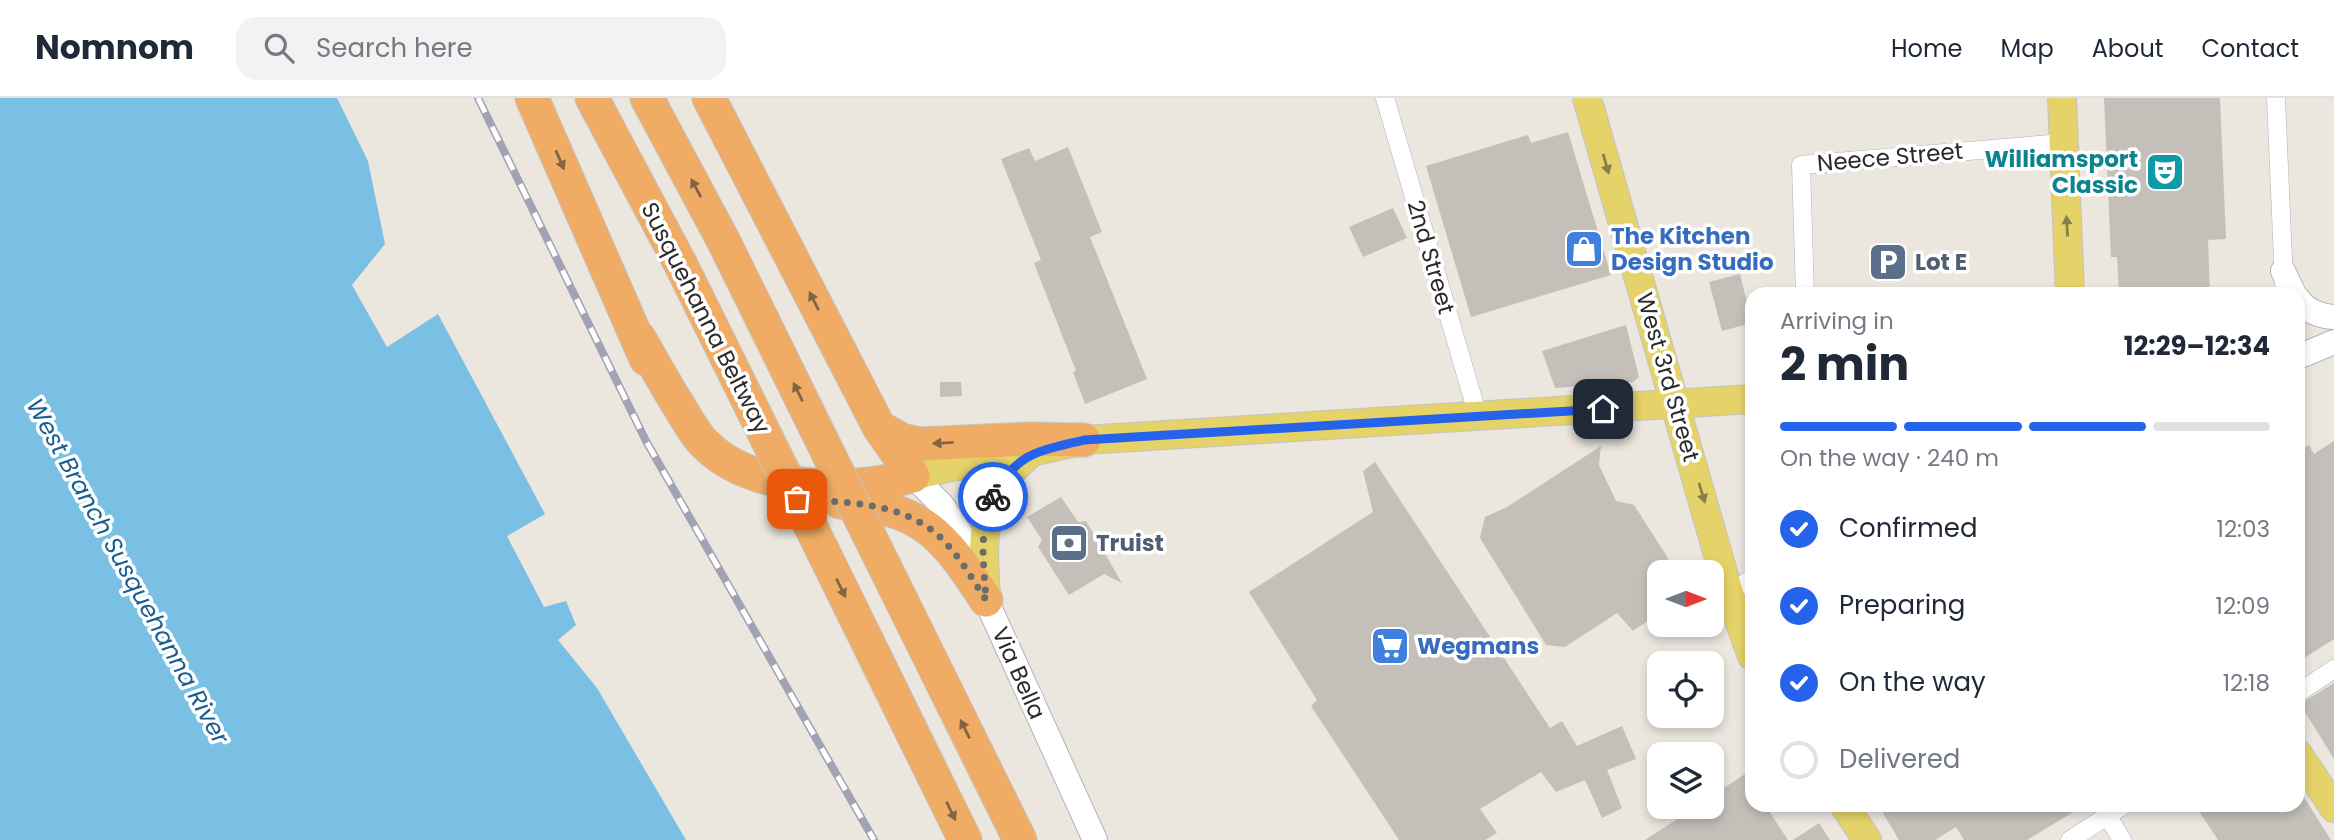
<!DOCTYPE html>
<html lang="en">
<head>
<meta charset="utf-8">
<style>
  :root { --surface:#fff; --page:#f2f2f3; --text:#1f2937; --muted:#747a83; --line:#e0e1e3; --accent:#2563eb }
  body { margin:0; font-family:Poppins,sans-serif; background:var(--page); color:var(--text); height:100vh; display:flex; flex-direction:column; font-size:26px; white-space:nowrap }
  * { box-sizing:border-box; margin:0 }
  p { font-size:23px; color:var(--muted) }
  .icon { flex:none; width:38px; height:38px; fill:none; stroke:currentColor; stroke-width:2; stroke-linecap:round; stroke-linejoin:round }
  .map { position:relative; flex:1; overflow:hidden }
  .side { position:absolute; left:1745px; top:189px; width:560px; height:525px; display:flex; flex-direction:column; background:var(--surface); border-radius:21px; box-shadow:0 4px 10px #0003 }
  .side>* { flex:none }
  .needle { width:46px; rotate:90deg }
  .tools { position:absolute; left:1647px; top:462px; display:grid; gap:14px }
  .tools a { display:grid; place-items:center; width:77px; height:77px; border-radius:14px; background:var(--surface); box-shadow:0 4px 10px #0003; font-size:35px }
  .pin { position:absolute; display:grid; place-items:center; width:60px; height:60px; color:#fff; margin:-30px; border-radius:14px; box-shadow:0 4px 10px #0006 }
  .courier { position:absolute; display:grid; place-items:center; width:70px; height:70px; margin:-35px; border:5px solid #2563eb; border-radius:50%; background:#fff; color:#222; box-shadow:0 2px 9px #0007 }
  .summary em { font-style:normal; font-weight:700 }
  .summary div { display:flex; flex-direction:column-reverse }
  .summary { display:flex; align-items:center; justify-content:space-between; height:119px; padding:0 35px }
  h1 { font-size:46px; font-weight:700; line-height:52px }
  .bar { display:grid; grid-template-columns:repeat(4,1fr); gap:10px 7px; align-content:center; height:84px; padding:0 35px }
  .bar i { height:9px; border-radius:5px; background:var(--line) }
  .bar .selected { background:var(--accent) }
  .bar p { grid-column:span 4 }
  ol { padding:0 35px; list-style:none }
  li { display:flex; align-items:center; gap:21px; height:77px }
  li p { margin-inline-start:auto }
  li .icon { padding:7px; border-radius:50%; background:var(--accent); color:#fff; stroke-width:4 }
  li:last-child { color:var(--muted) }
  li i { width:38px; height:38px; border:4px solid var(--line); border-radius:50% }
  header { display:flex; align-items:center; gap:42px; box-sizing:border-box; height:98px; padding:0 35px; background:var(--surface); border-bottom:2px solid var(--line) }
  header strong { font-size:33px }
  nav { display:flex; gap:38px; margin-inline-start:auto; font-size:24px }
  .search { width:490px; height:63px; background:var(--page); display:flex; align-items:center; gap:18px; box-sizing:border-box; padding:0 24px; border-radius:21px; color:var(--muted); font-size:26px }
  .map>svg:first-child { display:block }
</style>
</head>
<body>
<header>
<strong>Nomnom</strong>
<div class="search"><svg class="icon" aria-label="search" viewBox="0 0 24 24"><circle cx="10" cy="10" r="6"/><path d="M15 15l6 6"/></svg>Search here</div>
<nav><a>Home</a><a>Map</a><a>About</a><a>Contact</a></nav>
</header>
<div class="map">
<svg width="2334" height="742" viewBox="0 0 2334 742">
  <rect width="100%" height="100%" fill="#ebe6de"/>
  <path fill="#7ac0e4" d="M0,0H337L368,63L385,146L352,187L387,249L438,216L545,416L507,438L544,509L566,503L576,527L558,542L597,590L686,742H0Z"/>
  <path fill="#c4c0b9" d="M2104,0H2220L2226,141L2208,142L2210,196H2119L2117,159H2111Z
    M1568,34L1611,177L1471,219L1426,68L1528,37L1531,45Z
    M1068,49L1102,134L1090,139L1147,281L1085,306L1073,274L1076,273L1034,165L1041,162L1001,61L1029,50L1035,63Z
    M1393,110L1407,140L1363,159L1349,129Z
    M1740,176L1752,225L1722,233L1709,184Z
    M1626,227L1639,279L1633,284L1555,290L1542,253Z
    M940,284H961L962,298L940,299Z
    M2334,343V541L2298,564V354L2309,347L2314,356Z
    M1601,348L1599,367L1616,403L1634,407L1668,460L1667,474H1659V515L1633,533L1617,515L1565,549L1546,547L1480,440L1485,419L1507,409Z
    M1375,364L1550,630L1562,623L1577,648L1622,628L1636,661L1607,672L1622,710L1602,720L1585,682L1556,694L1541,674L1480,711L1497,735L1485,742H1399L1311,608L1317,602L1249,494L1373,414L1363,373Z
    M1061,399L1078,424L1086,423L1122,485L1104,476L1069,497L1038,449L1042,442L1027,419Z
    M2334,585V661L2300,606Z
    M1745,676L1752,687V707H1765L1788,742H1645L1696,709H1712V698Z
    M2298,690L2331,742H2218L2195,707H2298Z
    M1878,707H2085L2027,742H1964L1956,729L1935,742H1899Z
    M1819,725L1830,742H1793Z"/>
  <g fill="none" stroke-linecap="round" stroke-linejoin="round">
    <defs>
      <path id="street" d="M1385,0L1478,318
        M2276,0L2284,185
        M1805,196L1801,67L2063,45
        M1729,495L1752,481
        M2298,595L2334,571
        M2107,717L2122,742
        M2070,742L2124,707"/>
      <path id="secondary" d="M2283,173L2294,196
        M2298,201C2306,213 2320,218 2334,219
        M2298,259L2334,244
        M913,378L942,407L966,444L986,502L1095,742"/>
      <path id="primary" d="M1587,0L1729,495L1752,558
        M2062,0L2070,196
        M913,378C970,363 1027,357 1084,342L1752,301
        M986,502C983,440 977,399 1030,356
        M2298,656L2334,710
        M1844,707L1867,742"/>
      <path id="highway" d="M532,0L646,261
        M592,0L681,167L772,351
        M647,0L724,144L828,355
        M639,240C652,262 664,284 677,305C686,319 693,334 704,345C752,395 850,394 913,378L879,329L709,0
        M879,329L902,342L920,346L1029,341L1084,342
        M840,404C923,410 943,436 986,502
        M811,429L965,742
        M867,433L1020,742"/>
    </defs>
    <use href="#street" stroke="#b1b3bd" stroke-width="19"/>
    <use href="#secondary" stroke="#b1b3bd" stroke-width="26"/>
    <use href="#primary" stroke="#c3c3c3" stroke-width="30"/>
    <use href="#highway" stroke="#c3c3c3" stroke-width="35"/>
    <use href="#street" stroke="#fff" stroke-width="18"/>
    <use href="#secondary" stroke="#fff" stroke-width="24"/>
    <use href="#primary" stroke="#e5d269" stroke-width="28"/>
    <use href="#highway" stroke="#f0ac64" stroke-width="33"/>
    <defs>
      <path id="rail" d="M478,0L646,343L874,742"/>
    </defs>
    <use href="#rail" stroke="#a1a2b3" stroke-width="8"/>
    <use href="#rail" stroke="#fff" stroke-width="5" stroke-dasharray="16" stroke-linecap="butt"/>
    <defs>
      <path id="highway-bridge" d="M772,351L811,429
        M828,355L867,433"/>
    </defs>
    <use href="#highway-bridge" stroke="#c3c3c3" stroke-width="35" stroke-linecap="butt"/>
    <use href="#highway-bridge" stroke="#f0ac64" stroke-width="33"/>
  </g>
  <defs><path id="oneway-solid" d="M-6-.8H1V-3.2L6.5 0L1 3.2V.8H-6Z" transform="scale(1.75)"/></defs>
  <g fill="#836444">
    <use href="#oneway-solid" transform="translate(560 62) rotate(66)"/>
    <use href="#oneway-solid" transform="translate(696 90) rotate(-118)"/>
    <use href="#oneway-solid" transform="translate(814 203) rotate(-117)"/>
    <use href="#oneway-solid" transform="translate(798 294) rotate(-116)"/>
    <use href="#oneway-solid" transform="translate(943 345) rotate(177)"/>
    <use href="#oneway-solid" transform="translate(841 490) rotate(64)"/>
    <use href="#oneway-solid" transform="translate(965 631) rotate(-116)"/>
    <use href="#oneway-solid" transform="translate(951 713) rotate(64)"/>
  </g>
  <g fill="#887e4a">
    <use href="#oneway-solid" transform="translate(1606 66) rotate(74)"/>
    <use href="#oneway-solid" transform="translate(2067 128) rotate(-93)"/>
    <use href="#oneway-solid" transform="translate(1702 395) rotate(73)"/>
  </g>
  <g fill="none" stroke-linecap="round" stroke-linejoin="round">
    <path stroke="#6e6c69" stroke-width="7" stroke-dasharray="0 12.6" d="M797,401C849,405 906,403 945,444C961,461 973,482 986,502C984,468 978,431 993,399"/>
    <path stroke="#2563eb" stroke-width="9" d="M993,399C1016,354 1040,353 1084,342L1603,311"/>
  </g>
  <defs>
    <symbol id="theatre-square" viewBox="-11 -11 22 22"><rect x="-9" y="-9" width="18" height="18" rx="4" fill="#0f9aa8" stroke="#fff"/><path d="M-5-5.5Q0-4 5-5.5V0Q5 5 0 6Q-5 5-5 0ZM-3.3-2.5H-1v1.5H-3.3ZM1-2.5H3.3v1.5H1ZM-2.8 1Q0 5.5 2.8 1Z" fill="#fff"/></symbol>
    <symbol id="shop-square" viewBox="-11 -11 22 22"><rect x="-9" y="-9" width="18" height="18" rx="4" fill="#3f7fe0" stroke="#fff"/><path d="M-5-2.5h2.3a2.7 3.5 0 0 1 5.4 0H5L5.5 6h-11ZM-1.5-2.5h3a1.5 2.3 0 0 0-3 0Z" fill="#fff"/></symbol>
    <symbol id="parking-square" viewBox="-11 -11 22 22"><rect x="-9" y="-9" width="18" height="18" rx="4" fill="#5c6f8a" stroke="#fff"/><path d="M-3.5-5.5H1a3.5 3.5 0 0 1 0 7H-1V5.5H-3.5ZM-1-3.4V-.6H.8a1.4 1.4 0 0 0 0-2.8Z" fill="#fff"/></symbol>
    <symbol id="bank-square" viewBox="-11 -11 22 22"><rect x="-9" y="-9" width="18" height="18" rx="4" fill="#5c6f8a" stroke="#fff"/><path d="M-6-4H6V4H-6ZM0-2.3a2.3 2.3 0 1 0 0 4.6a2.3 2.3 0 1 0 0-4.6Z" fill="#fff"/></symbol>
    <symbol id="supermarket-square" viewBox="-11 -11 22 22"><rect x="-9" y="-9" width="18" height="18" rx="4" fill="#3f7fe0" stroke="#fff"/><path d="M-6-5.5h2.5l.6 2H6L4.5 2H-2.5L-4.4-4H-6ZM-1.5 3.2a1.3 1.3 0 1 0 .1 0ZM3 3.2a1.3 1.3 0 1 0 .1 0Z" fill="#fff"/></symbol>
  </defs>
  <g fill-rule="evenodd">
    <use href="#theatre-square" x="2143" y="52" width="44" height="44"/>
    <use href="#shop-square" x="1562" y="129" width="44" height="44"/>
    <use href="#parking-square" x="1866" y="142" width="44" height="44"/>
    <use href="#bank-square" x="1047" y="423" width="44" height="44"/>
    <use href="#supermarket-square" x="1368" y="526" width="44" height="44"/>
  </g>
  <g text-anchor="middle" dominant-baseline="central" stroke-width="7" stroke-linejoin="round" paint-order="stroke">
    <g font-size="23" fill="#2a2a2a" stroke="#fff">
      <text transform="translate(1890 59) rotate(-5)">Neece Street</text>
      <text transform="translate(1431 159) rotate(74)">2nd Street</text>
      <text transform="translate(706 220) rotate(63)">Susquehanna Beltway</text>
      <text transform="translate(1668 279) rotate(74)">West 3rd Street</text>
      <text transform="translate(1019 575) rotate(66)">Via Bella</text>
    </g>
    <g font-size="23" font-weight="bold" fill="#0d838f" stroke="#fff" text-anchor="end">
      <text x="2138" y="61">Williamsport<tspan x="2138" dy="26">Classic</tspan></text>
    </g>
    <g font-size="23" font-weight="bold" fill="#366cbe" stroke="#fff" text-anchor="start">
      <text x="1611" y="138">The Kitchen<tspan x="1611" dy="26">Design Studio</tspan></text>
      <text x="1417" y="548">Wegmans</text>
    </g>
    <g font-size="23" font-weight="bold" fill="#4e5e75" stroke="#fff" text-anchor="start">
      <text x="1915" y="164">Lot E</text>
      <text x="1096" y="445">Truist</text>
    </g>
    <g font-size="24" font-style="italic" fill="#195e90" stroke="#fff">
      <text transform="translate(128 473) rotate(61)">West Branch Susquehanna River</text>
    </g>
  </g>
</svg>
<div class="tools">
<a><svg class="needle" viewBox="-14 -14 28 28"><path d="M0-13l5 13h-10z" fill="#e53935"/><path d="M0 13l5-13h-10z" fill="#747a83"/></svg></a>
<a><svg class="icon" aria-label="locate" viewBox="0 0 24 24"><circle cx="12" cy="12" r="6"/><path d="M12 2v4M12 18v4M2 12h4M18 12h4"/></svg></a>
<a><svg class="icon" aria-label="layers" viewBox="0 0 24 24"><path d="M12 4l9 5-9 5-9-5zM3 14l9 5 9-5"/></svg></a>
</div>
<div class="pin" style="left:797px;top:401px;background:#ea580c"><svg class="icon" aria-label="bag" viewBox="0 0 24 24"><path d="M5 8h14l-1 12H6zM9 8a3 3 0 0 1 6 0"/></svg></div>
<div class="pin" style="left:1603px;top:311px;background:#1f2937"><svg class="icon" aria-label="home" viewBox="0 0 24 24"><path d="M3 11l9-7 9 7M6 9v11h12V9"/></svg></div>
<div class="courier" style="left:993px;top:399px"><svg class="icon" aria-label="bike" viewBox="0 0 24 24"><circle cx="6" cy="16" r="4"/><circle cx="18" cy="16" r="4"/><path d="M6 16l4-8h5l3 8M10 8l3 8H6M13 5h3"/></svg></div>
<section class="side">
<div class="summary"><div><h1>2 min</h1><p>Arriving in</p></div><em>12:29–12:34</em></div>
<div class="bar"><i class="selected"></i><i class="selected"></i><i class="selected"></i><i></i><p>On the way · 240 m</p></div>
<ol>
<li><svg class="icon" aria-label="check" viewBox="0 0 24 24"><path d="M5 12l5 5 9-10"/></svg>Confirmed<p>12:03</p></li>
<li><svg class="icon" aria-label="check" viewBox="0 0 24 24"><path d="M5 12l5 5 9-10"/></svg>Preparing<p>12:09</p></li>
<li><svg class="icon" aria-label="check" viewBox="0 0 24 24"><path d="M5 12l5 5 9-10"/></svg>On the way<p>12:18</p></li>
<li><i></i>Delivered</li>
</ol>
</section>
</div>
</body>
</html>
